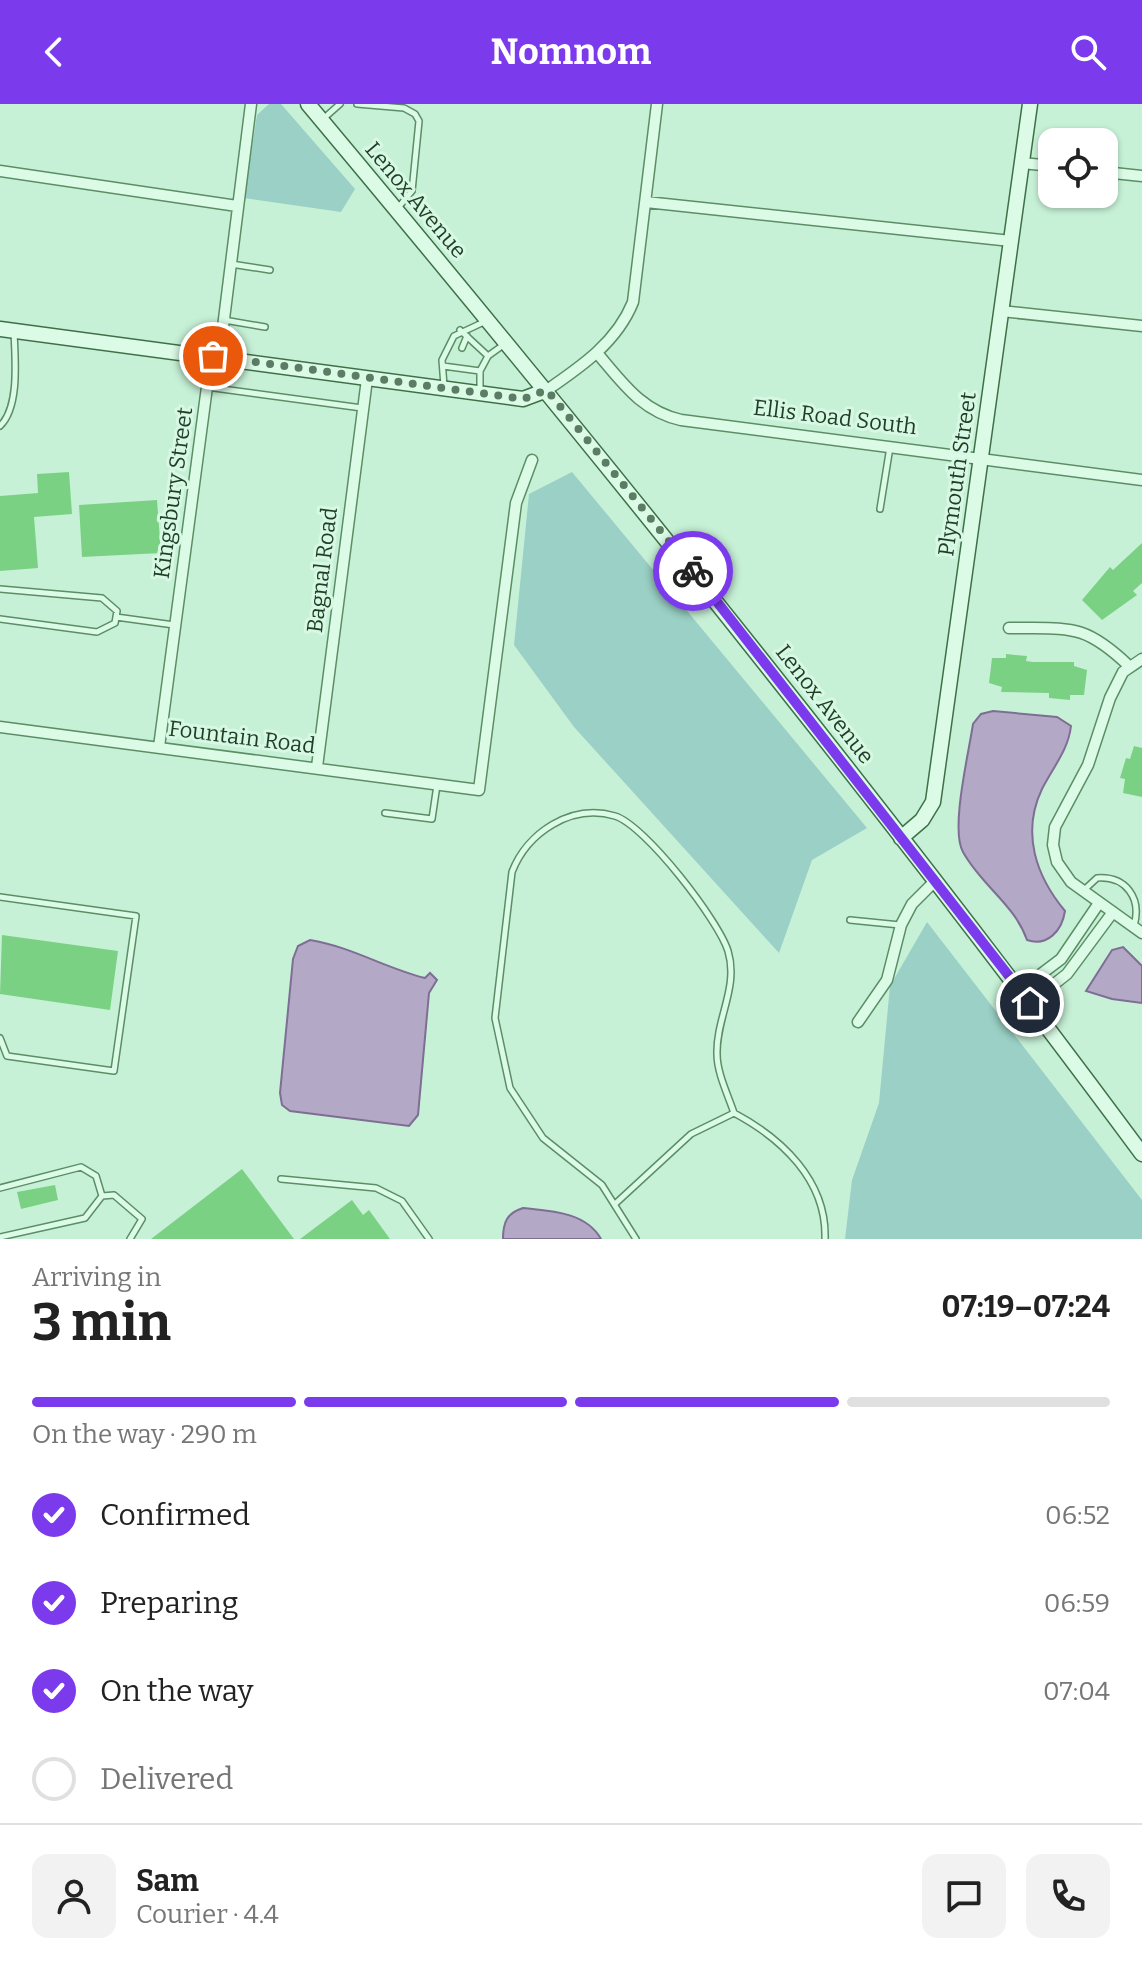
<!DOCTYPE html>
<html lang="en">
<head>
<meta charset="utf-8">
<style>
  :root { --surface:#fff; --page:#f2f2f2; --text:#222; --muted:#767676; --line:#e0e0e0; --accent:#7c3aed }
  body { margin:0; font-family:Bitter,serif; background:var(--page); color:var(--text); height:100vh; display:flex; flex-direction:column; font-size:30px; white-space:nowrap }
  * { box-sizing:border-box; margin:0 }
  p { font-size:26px; color:var(--muted) }
  .icon { flex:none; width:44px; height:44px; fill:none; stroke:currentColor; stroke-width:2; stroke-linecap:round; stroke-linejoin:round }
  .map { position:relative; height:1135px; overflow:hidden }
  .drawer { display:flex; flex-direction:column; background:var(--surface); flex:1 }
  .drawer>* { flex:none }
  .fabs { position:absolute; left:1038px; top:24px; display:grid; gap:16px }
  .fabs a { display:grid; place-items:center; width:80px; height:80px; border-radius:16px; background:var(--surface); box-shadow:0 2px 6px #0004; font-size:40px }
  .pin { position:absolute; display:grid; place-items:center; width:68px; height:68px; color:#fff; margin:-34px; border:4px solid #fff; border-radius:50%; box-shadow:0 2px 8px #0007 }
  .courier { position:absolute; display:grid; place-items:center; width:80px; height:80px; margin:-40px; border:6px solid #7c3aed; border-radius:50%; background:#fff; color:#222; box-shadow:0 2px 10px #0007 }
  .summary em { font-style:normal; font-weight:700 }
  .summary div { display:flex; flex-direction:column-reverse }
  .summary { display:flex; align-items:center; justify-content:space-between; height:136px; padding:0 32px }
  h1 { font-size:52px; font-weight:700; line-height:60px }
  .bar { display:grid; grid-template-columns:repeat(4,1fr); gap:12px 8px; align-content:center; height:96px; padding:0 32px }
  .bar i { height:10px; border-radius:6px; background:var(--line) }
  .bar .selected { background:var(--accent) }
  .bar p { grid-column:span 4 }
  .line { display:flex; align-items:center; gap:20px; padding:0 32px; border-top:2px solid var(--line) }
  .line div { flex:1 }
  .round { display:grid; place-items:center; flex:none; width:84px; height:84px; border-radius:16px; background:var(--page) }
  ol { padding:0 32px; list-style:none }
  li { display:flex; align-items:center; gap:24px; height:88px }
  li p { margin-inline-start:auto }
  li .icon { padding:8px; border-radius:50%; background:var(--accent); color:#fff; stroke-width:4 }
  li:last-child { color:var(--muted) }
  li i { width:44px; height:44px; border:4px solid var(--line); border-radius:50% }
  header { display:flex; justify-content:space-between; align-items:center; height:104px; padding:0 32px; background:var(--accent); color:#fff; font-size:36px; font-weight:700 }
  .map>svg:first-child { display:block }
</style>
</head>
<body>
<header><svg class="icon" aria-label="back" viewBox="0 0 24 24"><path d="M15 5l-7 7 7 7"/></svg>Nomnom<svg class="icon" aria-label="search" viewBox="0 0 24 24"><circle cx="10" cy="10" r="6"/><path d="M15 15l6 6"/></svg></header>
<div class="map">
<svg width="1142" height="1135" viewBox="0 0 1142 1135">
  <rect width="100%" height="100%" fill="#c7f1d7"/>
  <path fill="#9ad0c5" d="M269,0H281L355,85L341,108L244,94L257,11Z
    M572,368L867,724L812,756L779,849L574,623L514,541L529,390Z
    M927,818L1142,1096V1135H845L852,1076L879,999L890,882Z"/>
  <path fill="#b3a8c5" stroke="#7e6e94" stroke-width="2" d="M993,607L1057,613L1071,622C1068,647 1053,663 1042,685C1021,729 1036,772 1065,807C1062,827 1047,843 1027,836C1015,801 981,781 963,748C950,725 969,648 973,620L981,610Z
    M310,836C352,843 385,864 425,874L430,869L437,876L429,889L418,1011L409,1022L290,1007L282,1001L280,989L293,855L298,842Z
    M1123,843L1142,862V899L1112,895L1086,887L1112,846Z
    M523,1104C551,1107 586,1108 601,1135H503C503,1118 507,1109 523,1104Z"/>
  <path fill="#7bd183" d="M69,368L72,410L34,413L38,464L0,467V392L38,389L37,370Z
    M157,396L161,449L82,453L79,401Z
    M1142,439V479L1133,487L1137,491L1102,516L1082,496L1110,463L1113,466Z
    M1006,550L1027,552L1026,557L1033,558H1074V562L1087,566L1084,591H1070V596L1049,594V589L1001,588L1002,583L989,579L992,554H1006Z
    M1134,642L1142,644V693L1123,689L1125,675L1120,674L1126,654L1130,655Z
    M2,831L118,847L110,906L0,890Z
    M242,1065L294,1135H151Z
    M55,1081L58,1096L21,1105L17,1088Z
    M352,1096L363,1111L369,1106L390,1135H300Z"/>
  <g fill="none" stroke-linecap="round" stroke-linejoin="round">
    <defs>
      <path id="lane" d="M357,0L404,4L415,10L419,17L412,87L397,105
        M323,15L340,0
        M231,160L270,166
        M224,216L265,223
        M460,226L488,252
        M462,244L467,232
        M443,262L480,267V289
        M480,267L488,252L506,239
        M444,282L442,256L454,232L486,217
        M207,283L362,304
        M0,322C20,303 15,254 14,228
        M880,405L890,343
        M0,485L102,494L117,507L115,519L97,528L0,515
        M116,513L174,521
        M385,709L432,715L437,681
        M1083,787L1097,774C1126,772 1142,794 1134,822
        M0,793L136,812L114,967L7,952L0,934
        M850,816L900,821
        M734,1009C781,1034 827,1076 825,1135
        M281,1075L376,1084L402,1097L429,1135
        M0,1084L81,1063L96,1072L102,1092L114,1091L142,1115L130,1135
        M615,1100L691,1030L734,1009C728,991 717,969 717,950C716,914 739,883 728,847C719,817 645,721 615,712C571,699 527,729 512,768L495,914L510,984L543,1034L602,1081L636,1135
        M0,1133L85,1114L102,1092"/>
      <path id="street" d="M1022,59L1052,62
        M0,67L237,102
        M1104,68L1142,72
        M646,98L1011,137
        M1001,207L1142,222
        M597,249C622,278 641,307 681,316L1142,376
        M547,286C582,262 617,238 633,198L657,0
        M1009,524C1069,525 1083,518 1129,562
        M1142,555L1123,568L1110,594L1088,661L1055,723L1053,741L1057,758L1071,778L1142,829
        M0,623L479,686L516,399L532,356
        M159,643L209,268L222,231L251,0
        M317,663L367,275
        M1020,886L1061,855L1099,799
        M1030,899L1067,870L1113,808
        M858,918L887,876L901,821L912,800L935,777"/>
      <path id="secondary" d="M308,0C595,343 876,691 1142,1050
        M0,225L523,295L547,286
        M901,734L922,716L933,698L1030,0"/>
    </defs>
    <use href="#lane" stroke="#5b8e65" stroke-width="8"/>
    <use href="#street" stroke="#5b8e65" stroke-width="13"/>
    <use href="#secondary" stroke="#3e7047" stroke-width="17"/>
    <use href="#lane" stroke="#dbfbe7" stroke-width="5"/>
    <use href="#street" stroke="#dbfbe7" stroke-width="10"/>
    <use href="#secondary" stroke="#dbfbe7" stroke-width="14"/>
  </g>
  <g fill="none" stroke-linecap="round" stroke-linejoin="round">
    <path stroke="#5a7d63" stroke-width="8" stroke-dasharray="0 14.4" d="M213,252L523,295L547,286L693,467"/>
    <path stroke="#7c3aed" stroke-width="10" d="M693,467L1030,899"/>
  </g>
  <g text-anchor="middle" dominant-baseline="central" stroke-width="6" stroke-linejoin="round" paint-order="stroke">
    <g font-size="22" fill="#1f3e24" stroke="#d7f8e4">
      <text transform="translate(416 96) rotate(50)">Lenox Avenue</text>
      <text transform="translate(835 313) rotate(7)">Ellis Road South</text>
      <text transform="translate(957 370) rotate(-82)">Plymouth Street</text>
      <text transform="translate(173 389) rotate(-82)">Kingsbury Street</text>
      <text transform="translate(322 466) rotate(-83)">Bagnal Road</text>
      <text transform="translate(825 600) rotate(52)">Lenox Avenue</text>
      <text transform="translate(242 633) rotate(7)">Fountain Road</text>
    </g>
  </g>
</svg>
<div class="fabs">
<a><svg class="icon" aria-label="locate" viewBox="0 0 24 24"><circle cx="12" cy="12" r="6"/><path d="M12 2v4M12 18v4M2 12h4M18 12h4"/></svg></a>
</div>
<div class="pin" style="left:213px;top:252px;background:#ea580c"><svg class="icon" aria-label="bag" viewBox="0 0 24 24"><path d="M5 8h14l-1 12H6zM9 8a3 3 0 0 1 6 0"/></svg></div>
<div class="pin" style="left:1030px;top:899px;background:#1f2937"><svg class="icon" aria-label="home" viewBox="0 0 24 24"><path d="M3 11l9-7 9 7M6 9v11h12V9"/></svg></div>
<div class="courier" style="left:693px;top:467px"><svg class="icon" aria-label="bike" viewBox="0 0 24 24"><circle cx="6" cy="16" r="4"/><circle cx="18" cy="16" r="4"/><path d="M6 16l4-8h5l3 8M10 8l3 8H6M13 5h3"/></svg></div>
</div>
<section class="drawer">
<div class="summary"><div><h1>3 min</h1><p>Arriving in</p></div><em>07:19–07:24</em></div>
<div class="bar"><i class="selected"></i><i class="selected"></i><i class="selected"></i><i></i><p>On the way · 290 m</p></div>
<ol>
<li><svg class="icon" aria-label="check" viewBox="0 0 24 24"><path d="M5 12l5 5 9-10"/></svg>Confirmed<p>06:52</p></li>
<li><svg class="icon" aria-label="check" viewBox="0 0 24 24"><path d="M5 12l5 5 9-10"/></svg>Preparing<p>06:59</p></li>
<li><svg class="icon" aria-label="check" viewBox="0 0 24 24"><path d="M5 12l5 5 9-10"/></svg>On the way<p>07:04</p></li>
<li><i></i>Delivered</li>
</ol>
<div class="line" style="height:144px"><a class="round"><svg class="icon" aria-label="person" viewBox="0 0 24 24"><circle cx="12" cy="8" r="4"/><path d="M4 21q1-7 8-7t8 7"/></svg></a><div><b>Sam</b><p>Courier · 4.4</p></div><a class="round"><svg class="icon" aria-label="chat" viewBox="0 0 24 24"><path d="M4 5h16v11H9l-5 4z"/></svg></a><a class="round"><svg class="icon" aria-label="phone" viewBox="0 0 24 24"><path d="M5 4h4l2 5-3 2q2 4 5 5l2-3 5 2v4C11 20 4 13 5 4z"/></svg></a></div>
</section>
</body>
</html>
